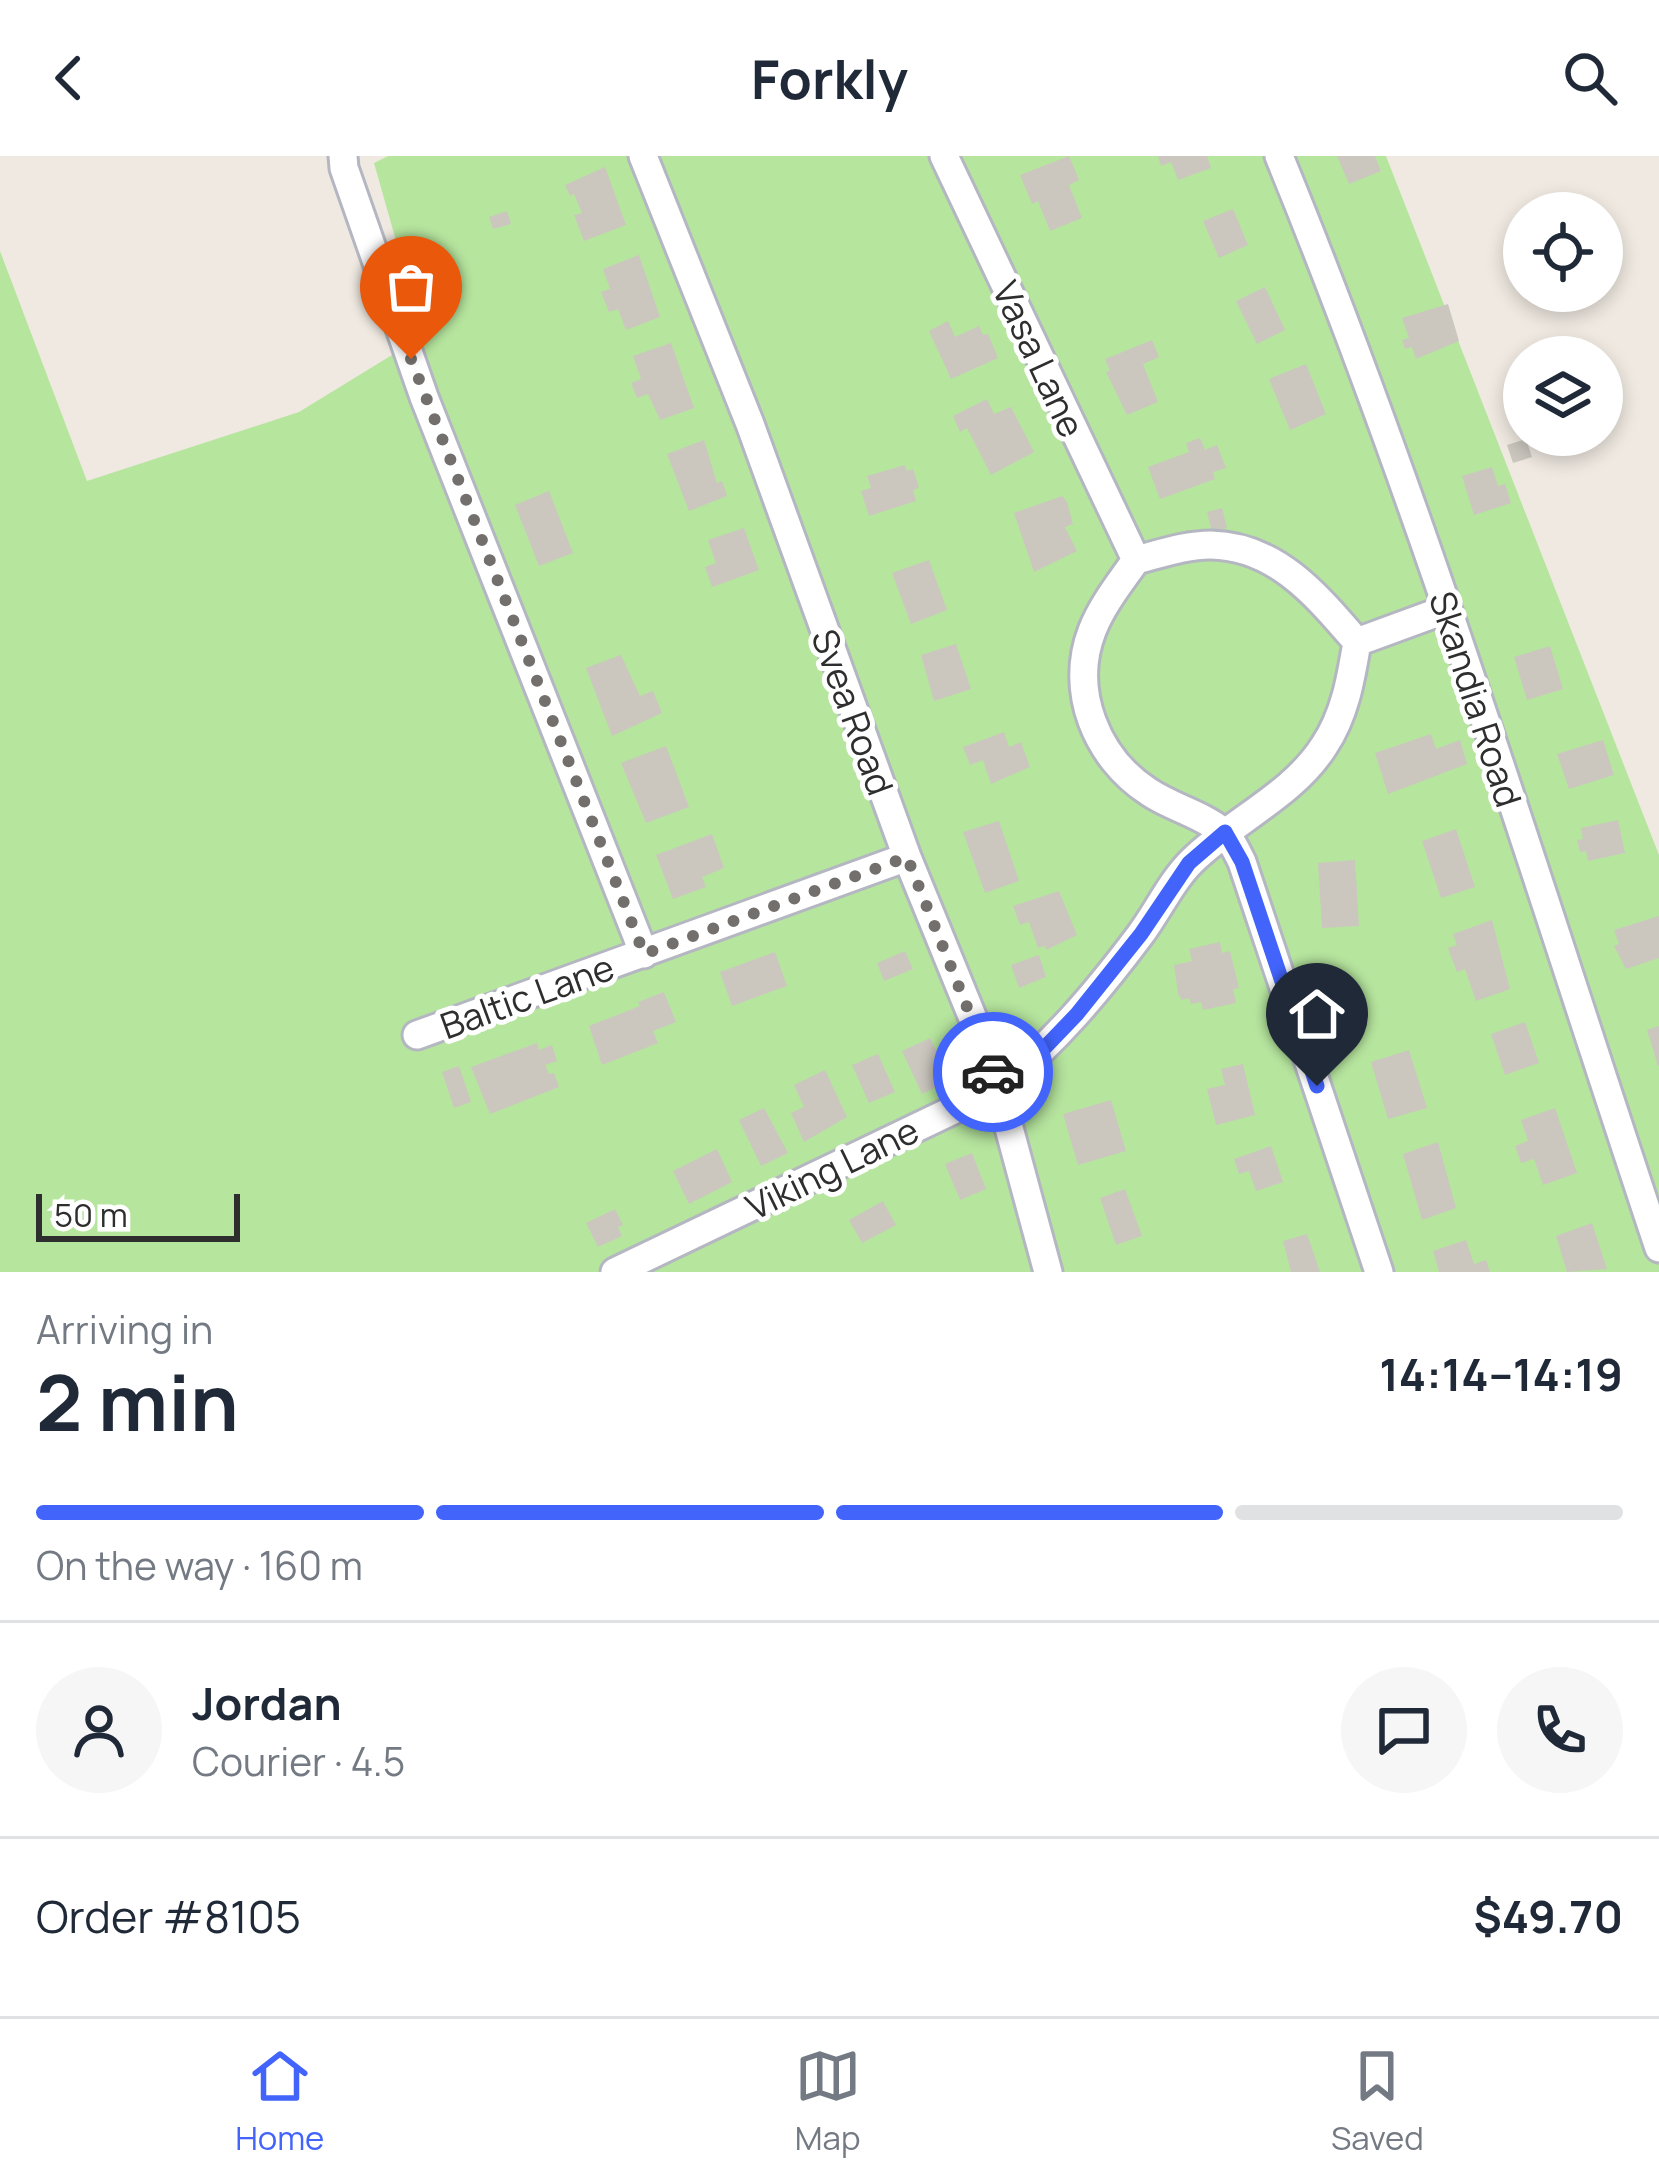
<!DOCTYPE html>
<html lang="en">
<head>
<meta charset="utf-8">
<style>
  :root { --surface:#fff; --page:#f6f6f7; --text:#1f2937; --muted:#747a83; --line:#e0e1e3; --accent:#4264fb }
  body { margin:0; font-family:Manrope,sans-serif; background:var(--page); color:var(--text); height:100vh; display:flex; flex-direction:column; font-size:45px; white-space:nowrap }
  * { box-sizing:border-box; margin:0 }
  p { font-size:39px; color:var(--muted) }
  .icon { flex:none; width:66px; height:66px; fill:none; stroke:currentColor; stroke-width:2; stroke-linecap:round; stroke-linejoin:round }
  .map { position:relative; height:1116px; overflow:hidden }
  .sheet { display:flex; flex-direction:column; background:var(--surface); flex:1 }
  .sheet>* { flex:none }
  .buttons { position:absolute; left:1503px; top:36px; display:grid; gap:24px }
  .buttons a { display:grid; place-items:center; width:120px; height:120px; border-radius:50%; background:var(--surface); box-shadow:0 6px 18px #0003; font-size:60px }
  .scale { position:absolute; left:36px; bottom:30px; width:204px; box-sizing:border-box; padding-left:12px; border:6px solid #2e2e2e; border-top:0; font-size:33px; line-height:42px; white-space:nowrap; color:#2e2e2e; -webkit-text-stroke:9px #fff; paint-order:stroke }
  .pin { position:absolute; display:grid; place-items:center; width:102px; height:102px; color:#fff; margin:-123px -51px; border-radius:50% 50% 50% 0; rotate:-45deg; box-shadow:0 0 12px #0007 }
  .pin .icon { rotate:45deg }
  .courier { position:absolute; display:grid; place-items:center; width:120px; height:120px; margin:-60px; border:9px solid #4264fb; border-radius:50%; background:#fff; color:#222; box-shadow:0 3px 15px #0007 }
  .summary em { font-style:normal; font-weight:700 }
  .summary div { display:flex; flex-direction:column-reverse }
  .summary { display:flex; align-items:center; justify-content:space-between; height:204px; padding:0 36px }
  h1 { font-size:78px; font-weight:700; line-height:90px }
  .bar { display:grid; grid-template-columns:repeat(4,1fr); gap:18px 12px; align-content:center; height:144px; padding:0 36px }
  .bar i { height:15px; border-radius:9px; background:var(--line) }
  .bar .active { background:var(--accent) }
  .bar p { grid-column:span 4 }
  .line { display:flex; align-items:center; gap:30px; padding:0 36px; border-top:3px solid var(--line) }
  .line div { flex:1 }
  .round { display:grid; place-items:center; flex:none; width:126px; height:126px; border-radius:63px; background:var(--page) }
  header { display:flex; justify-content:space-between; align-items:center; height:156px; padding:0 36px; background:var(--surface); font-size:54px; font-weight:700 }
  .menu { display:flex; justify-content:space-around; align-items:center; height:168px; border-top:3px solid var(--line); background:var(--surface); font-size:33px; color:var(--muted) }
  .menu a { display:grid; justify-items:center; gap:6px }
  .menu .active { color:var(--accent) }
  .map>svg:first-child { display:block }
</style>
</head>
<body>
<header><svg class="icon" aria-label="back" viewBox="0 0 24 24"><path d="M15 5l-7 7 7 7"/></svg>Forkly<svg class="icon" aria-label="search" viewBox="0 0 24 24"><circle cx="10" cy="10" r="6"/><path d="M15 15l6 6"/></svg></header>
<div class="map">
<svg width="1659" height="1116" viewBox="0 0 1659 1116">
  <rect width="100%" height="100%" fill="#efe9e1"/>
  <path fill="#b6e59e" d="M388,0H1386L1659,699V1116H0V95L87,325L299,256L423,180L374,7Z"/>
  <path fill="#cbc7bf" d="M1069,0L1079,24L1069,29L1082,62L1050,75L1038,45L1032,48L1020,19Z
    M1158,0H1207L1211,12L1178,24L1171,6L1161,10Z
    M1337,0H1375L1381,15L1349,28Z
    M605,11L626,69L584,85L574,59L582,57L574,38L570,40L565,29Z
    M1233,53L1248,89L1219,102L1203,65Z
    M507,55L511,68L493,73L489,61Z
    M639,99L660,161L626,174L618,153L609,156L601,136L610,133L603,113Z
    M1265,131L1285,174L1257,188L1236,145Z
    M1448,148L1459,185L1416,203L1412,191L1405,193L1402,184L1409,182L1402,162Z
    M948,165L955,181L979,170L983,179L988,178L998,202L951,223L929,175Z
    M1152,184L1159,201L1143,208L1158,246L1127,259L1106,216L1110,215L1105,203Z
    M671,187L694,252L660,264L648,238L637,242L631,227L641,223L633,200Z
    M1306,208L1326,258L1290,274L1269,223Z
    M987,243L994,258L1011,251L1034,296L991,319L967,272L960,276L953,260Z
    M1200,282L1205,294L1217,289L1226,312L1213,316L1215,323L1160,343L1148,311L1189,296L1186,287Z
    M1526,283L1532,301L1513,307L1507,289Z
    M704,284L717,327L722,325L727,340L689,355L667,298Z
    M905,309L907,315L913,313L919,332L913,334L916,345L869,360L861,335L871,332L867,320Z
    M1492,311L1498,330L1505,328L1511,347L1474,359L1462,320Z
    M549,335L573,397L539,410L515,349Z
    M1062,340L1067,346L1073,368L1065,371L1077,395L1034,416L1014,357Z
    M1222,352L1227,372L1212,376L1207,356Z
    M744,372L759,414L712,431L705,411L716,407L708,384Z
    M929,404L947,454L911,468L892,417Z
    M956,488L971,533L934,545L921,499Z
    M1550,490L1563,533L1527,544L1514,501Z
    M621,499L640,540L653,535L662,557L612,580L586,512Z
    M1004,576L1009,591L1021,586L1030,611L991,628L983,604L970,609L963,591Z
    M1431,578L1436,593L1460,584L1467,608L1388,638L1375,597Z
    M1603,584L1614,619L1569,633L1557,598Z
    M666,590L689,651L646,667L621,607Z
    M1618,664L1625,697L1588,705L1586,695L1580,696L1577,684L1583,683L1581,672Z
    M999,665L1019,725L985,737L963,676Z
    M1456,673L1475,731L1441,742L1422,685Z
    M712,678L724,712L702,721L706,731L673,743L656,699Z
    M1355,704L1359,770L1322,772L1318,707Z
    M1059,735L1077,779L1046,794L1045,790L1038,792L1029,766L1020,769L1013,750Z
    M1659,760V802L1626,813L1614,790L1619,788L1614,774Z
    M1492,764L1510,833L1476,845L1465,813L1457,816L1448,792L1457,789L1453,778Z
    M1220,786L1222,797L1230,795L1239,832L1233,833L1236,847L1203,854L1201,846L1191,848L1189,842L1182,844L1178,838L1174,809L1192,805L1189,793Z
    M905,795L913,813L884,825L877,807Z
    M775,796L787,830L732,850L720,816Z
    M1039,799L1046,821L1019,832L1011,809Z
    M664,836L676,866L653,875L658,887L602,909L589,870L640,850L638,846Z
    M1525,866L1539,907L1505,919L1491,878Z
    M1659,870V910H1658L1647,874Z
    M930,882L936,894L947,889L961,919L922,938L902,895Z
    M537,887L539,894L552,889L557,905L545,909L549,918L554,917L559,931L490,958L471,911Z
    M1409,894L1427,952L1388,963L1371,906Z
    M878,898L895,936L869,947L852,909Z
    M1243,908L1255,959L1216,969L1207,933L1225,929L1221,913Z
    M459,910L471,946L454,952L442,916Z
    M825,914L847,961L804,986L791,957L804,951L794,929Z
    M1111,944L1126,995L1078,1009L1063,958Z
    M764,952L788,997L761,1010L739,964Z
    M1555,952L1577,1017L1543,1029L1534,1003L1521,1007L1515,990L1528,985L1521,964Z
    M1438,986L1456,1052L1422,1064L1403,998Z
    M1271,990L1283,1026L1256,1035L1249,1015L1239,1018L1234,1003Z
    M717,993L732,1026L689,1048L673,1015Z
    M972,997L986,1033L960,1044L945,1008Z
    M1125,1033L1142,1080L1116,1089L1100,1042Z
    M883,1045L896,1069L862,1087L849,1064Z
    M615,1053L623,1069L618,1071L622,1080L598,1091L586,1067Z
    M1592,1067L1607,1113L1567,1116L1556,1080Z
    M1307,1078L1320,1116H1291L1283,1085Z
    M1466,1084L1474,1108L1486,1104L1490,1116H1439L1433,1095Z"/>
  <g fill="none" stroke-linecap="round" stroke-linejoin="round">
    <defs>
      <path id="street" d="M343,0L344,12L424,241L644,798
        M643,0L750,268L907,701L992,909L1048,1116
        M944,0L1136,404
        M1279,0C1425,356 1537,727 1659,1092
        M1357,486L1447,453
        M417,879L907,701
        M615,1116L997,933C1053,889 1098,835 1140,779C1158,755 1172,724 1193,704C1234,664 1293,639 1324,590C1345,559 1351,522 1357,486C1318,441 1277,390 1211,389C1185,389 1160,398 1136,404C1120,427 1102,449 1092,475C1069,534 1096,602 1149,636C1171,651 1201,658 1222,675C1231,682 1237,696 1242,706L1379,1116"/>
    </defs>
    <use href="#street" stroke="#b4b7c1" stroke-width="33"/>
    <use href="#street" stroke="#fff" stroke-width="27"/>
  </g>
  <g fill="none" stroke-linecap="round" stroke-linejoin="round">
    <path stroke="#726f6d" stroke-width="12" stroke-dasharray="0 21.6" d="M411,203L644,798L907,701L993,916"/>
    <path stroke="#4264fb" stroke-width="15" d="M993,916L997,933L1028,909L1077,858L1141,778L1189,707L1225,676L1242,706L1317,930"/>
  </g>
  <g text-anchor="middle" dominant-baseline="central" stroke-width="10" stroke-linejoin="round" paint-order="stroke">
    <g font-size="36" fill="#2e2e2e" stroke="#fff">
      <text transform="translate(1039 203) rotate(65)">Vasa Lane</text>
      <text transform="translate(1476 543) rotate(72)">Skandia Road</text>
      <text transform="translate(853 556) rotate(70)">Svea Road</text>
      <text transform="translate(527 840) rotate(-20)">Baltic Lane</text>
      <text transform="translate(832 1012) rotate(-26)">Viking Lane</text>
    </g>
  </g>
</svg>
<div class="buttons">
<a><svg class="icon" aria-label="locate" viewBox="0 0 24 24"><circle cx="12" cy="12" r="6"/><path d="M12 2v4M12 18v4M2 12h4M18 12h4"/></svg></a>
<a><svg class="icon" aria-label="layers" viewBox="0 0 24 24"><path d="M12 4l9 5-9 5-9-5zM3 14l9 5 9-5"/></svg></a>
</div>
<div class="scale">50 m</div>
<div class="pin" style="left:411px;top:203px;background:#ea580c"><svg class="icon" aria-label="bag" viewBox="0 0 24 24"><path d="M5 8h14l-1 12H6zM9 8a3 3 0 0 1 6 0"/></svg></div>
<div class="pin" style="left:1317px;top:930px;background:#1f2937"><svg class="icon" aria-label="home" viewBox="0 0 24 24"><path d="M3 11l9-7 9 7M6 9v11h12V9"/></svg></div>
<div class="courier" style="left:993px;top:916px"><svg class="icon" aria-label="car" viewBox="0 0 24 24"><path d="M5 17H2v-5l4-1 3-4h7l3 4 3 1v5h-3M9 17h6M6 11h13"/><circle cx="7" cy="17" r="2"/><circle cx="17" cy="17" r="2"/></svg></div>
</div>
<section class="sheet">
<div class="summary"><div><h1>2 min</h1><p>Arriving in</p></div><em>14:14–14:19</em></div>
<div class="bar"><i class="active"></i><i class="active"></i><i class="active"></i><i></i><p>On the way · 160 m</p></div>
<div class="line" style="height:216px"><a class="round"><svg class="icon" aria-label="person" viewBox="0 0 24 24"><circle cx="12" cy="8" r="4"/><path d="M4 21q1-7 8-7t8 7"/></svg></a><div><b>Jordan</b><p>Courier · 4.5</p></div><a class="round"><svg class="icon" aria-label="chat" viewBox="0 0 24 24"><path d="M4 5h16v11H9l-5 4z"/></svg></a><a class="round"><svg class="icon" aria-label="phone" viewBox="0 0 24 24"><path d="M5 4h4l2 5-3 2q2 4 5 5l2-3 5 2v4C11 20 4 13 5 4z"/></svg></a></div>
<div class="line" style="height:156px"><div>Order #8105</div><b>$49.70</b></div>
</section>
<nav class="menu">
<a class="active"><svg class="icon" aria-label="home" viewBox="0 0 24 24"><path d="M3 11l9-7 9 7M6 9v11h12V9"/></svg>Home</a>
<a><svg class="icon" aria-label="map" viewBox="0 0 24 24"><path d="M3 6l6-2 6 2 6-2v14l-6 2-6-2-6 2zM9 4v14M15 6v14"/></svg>Map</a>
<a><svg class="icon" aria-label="saved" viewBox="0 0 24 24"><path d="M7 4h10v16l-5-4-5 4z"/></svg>Saved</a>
</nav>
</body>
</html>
